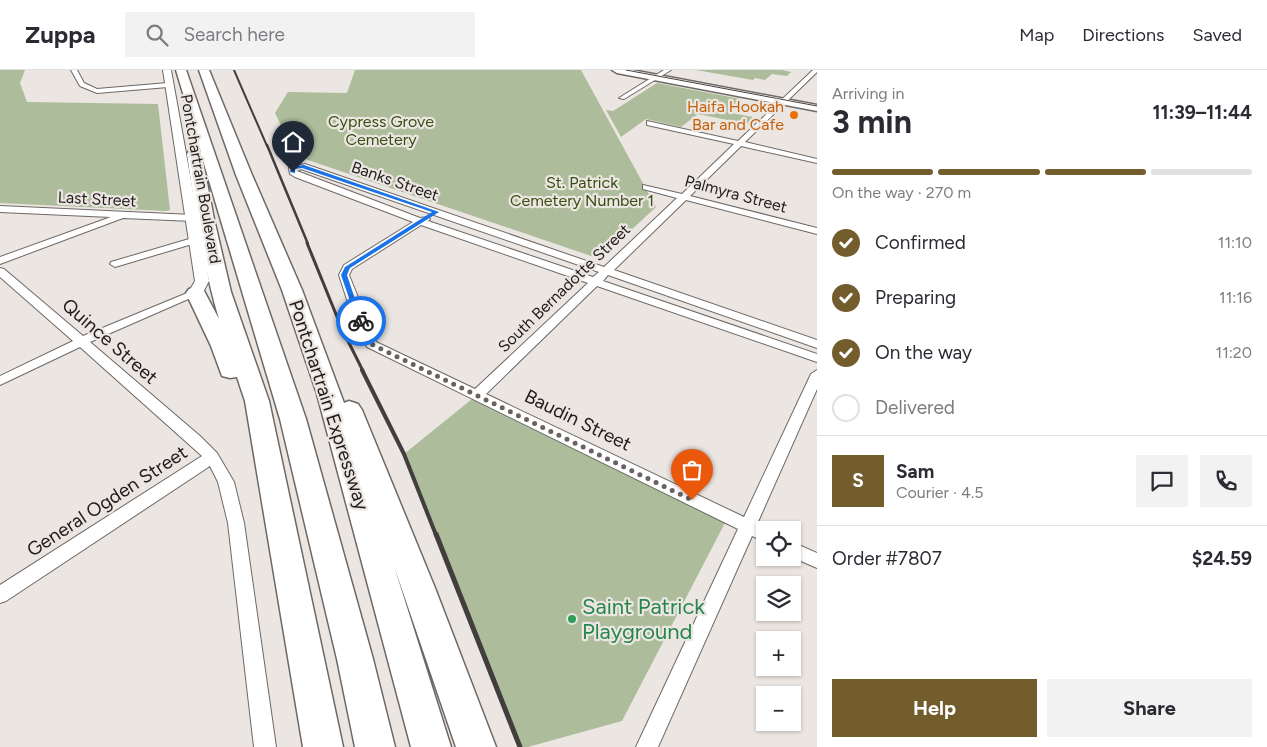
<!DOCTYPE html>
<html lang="en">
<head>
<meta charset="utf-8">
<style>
  :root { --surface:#fff; --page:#f2f2f3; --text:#2b2b33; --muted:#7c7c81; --line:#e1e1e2; --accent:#735d2d }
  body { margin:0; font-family:Figtree,sans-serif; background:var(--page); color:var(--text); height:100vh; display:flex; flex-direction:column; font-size:19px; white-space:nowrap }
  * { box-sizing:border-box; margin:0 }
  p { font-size:16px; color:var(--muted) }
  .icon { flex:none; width:28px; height:28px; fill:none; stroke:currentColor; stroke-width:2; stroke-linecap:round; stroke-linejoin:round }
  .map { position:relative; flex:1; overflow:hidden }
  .drawer { display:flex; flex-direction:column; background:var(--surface); width:450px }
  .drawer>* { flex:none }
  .tools { position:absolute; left:756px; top:451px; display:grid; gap:10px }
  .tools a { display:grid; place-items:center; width:45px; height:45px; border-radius:0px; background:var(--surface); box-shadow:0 1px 4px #0004; font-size:25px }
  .pin { position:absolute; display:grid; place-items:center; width:42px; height:42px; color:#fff; margin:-51px -21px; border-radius:50% 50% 50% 0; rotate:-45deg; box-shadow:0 0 5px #0007 }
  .pin .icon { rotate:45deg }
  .courier { position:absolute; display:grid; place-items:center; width:50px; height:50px; margin:-25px; border:4px solid #1a73e8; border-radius:50%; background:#fff; color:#222; box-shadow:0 1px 6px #0007 }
  .headline em { font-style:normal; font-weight:700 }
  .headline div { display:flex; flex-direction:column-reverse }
  .headline { display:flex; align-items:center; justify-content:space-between; height:85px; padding:0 15px }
  h1 { font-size:32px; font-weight:700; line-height:38px }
  .bar { display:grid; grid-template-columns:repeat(4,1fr); gap:8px 5px; align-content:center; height:60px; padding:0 15px }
  .bar i { height:6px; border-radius:4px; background:var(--line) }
  .bar .selected { background:var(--accent) }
  .bar p { grid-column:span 4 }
  .line { display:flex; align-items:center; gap:12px; padding:0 15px; border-top:1px solid var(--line) }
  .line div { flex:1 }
  .round { display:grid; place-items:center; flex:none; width:52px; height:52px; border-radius:0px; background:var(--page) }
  ol { padding:0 15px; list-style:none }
  li { display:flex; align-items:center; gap:15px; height:55px }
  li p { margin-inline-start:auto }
  li .icon { padding:5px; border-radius:50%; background:var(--accent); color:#fff; stroke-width:4 }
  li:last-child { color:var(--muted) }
  li i { width:28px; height:28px; border:2px solid var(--line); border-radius:50% }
  .button { display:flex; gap:10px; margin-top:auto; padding:10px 15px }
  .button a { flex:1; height:58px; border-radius:0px; background:var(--accent); color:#fff; font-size:20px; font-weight:700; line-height:58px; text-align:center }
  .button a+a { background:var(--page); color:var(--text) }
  header { display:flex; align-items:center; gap:30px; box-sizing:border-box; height:70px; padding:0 25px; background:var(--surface); border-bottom:1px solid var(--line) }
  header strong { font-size:24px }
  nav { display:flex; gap:28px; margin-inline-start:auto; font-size:18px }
  .search { width:350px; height:45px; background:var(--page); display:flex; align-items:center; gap:12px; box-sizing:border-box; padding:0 18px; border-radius:0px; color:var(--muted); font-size:19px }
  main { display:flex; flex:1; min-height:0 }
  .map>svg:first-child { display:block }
</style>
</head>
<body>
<header>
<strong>Zuppa</strong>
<div class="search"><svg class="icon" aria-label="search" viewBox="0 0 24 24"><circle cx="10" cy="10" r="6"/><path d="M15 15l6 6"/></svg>Search here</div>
<nav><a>Map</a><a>Directions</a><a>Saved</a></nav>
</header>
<main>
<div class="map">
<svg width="817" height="677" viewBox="0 0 817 677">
  <rect width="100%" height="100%" fill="#ece6e2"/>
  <path fill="#adbc9b" d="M0,0H25L20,13L27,32L158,34L170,140L166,141L0,133Z
    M355,0H581L656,137L600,189L296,86L275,43L288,22L347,23Z
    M696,0H782L791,2L787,6L772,4L765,10L755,8L753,10Z
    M657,13L741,29L727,42L753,47L747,54L698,44L681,57L646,49L621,67L606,40L613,41Z
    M477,325L728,447L622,651L528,677H520L404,384Z"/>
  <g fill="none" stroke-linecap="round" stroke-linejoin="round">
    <defs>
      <path id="street" d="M71,0H77L84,13L97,19L168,13L171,15L168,17L97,23L80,16Z
        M664,0H671L624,29L619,28Z
        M813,0H817V2L745,72L817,89V93L741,76L690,126L817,158V164L686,130L614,200L817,270V278L608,205L603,211L817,284V292L597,216L486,324L744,447L811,304L817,300V319L757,454L771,460H765V472L752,466L658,677H636L738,459L367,277L352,245L339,205L344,195L413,152L295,107L290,104L289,98L305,94L604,197L677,128L643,119V115L682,124L734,74L647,55V51L738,71ZM301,99L599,202L593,207L428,151L430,149L428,147L420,148L297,101ZM421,155L588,213L475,319L376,272L349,205L352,199Z
        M0,136L193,145L198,148L193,151L123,148L0,194V187L111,147L0,142Z
        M196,167L199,168V172L115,197L110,194L111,192Z
        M0,198L4,199L83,266L192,221H200L202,223L90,272L200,366L217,383L234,412L244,453L276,677H254L228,453L218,412L210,396L6,531L0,533V515L202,386L80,277L0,315V306L73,271L0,207Z
        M792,472L817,483V498L792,487Z"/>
      <path id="secondary" d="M163,0H171L209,211L201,226H191L188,223L195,211Z"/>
      <path id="primary" d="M612,0H632L817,35V41L617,3Z"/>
      <path id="highway" d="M176,0H186L306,349L373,589L395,677H355L337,589L280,349L202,87L214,149L231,222L269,331L343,677H303L245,331L237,307L230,308L222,306L211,276L186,223L189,219L196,217L203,219L219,249C203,195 195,139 187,84L189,81L194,80L201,83Z
        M199,0H209L252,105L302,220L344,333L349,331L358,334L362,340L435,518L496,677H456L394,496L451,677H411L317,324L282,220L236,105Z"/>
    </defs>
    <use href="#street" stroke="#6e6865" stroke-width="2"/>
    <use href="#secondary" stroke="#6e6865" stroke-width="2"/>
    <use href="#primary" stroke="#6e6865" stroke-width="3"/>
    <use href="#highway" stroke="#6e6865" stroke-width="3"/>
    <use href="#street" fill="#fff" fill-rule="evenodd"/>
    <use href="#secondary" fill="#fff" fill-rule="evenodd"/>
    <use href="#primary" fill="#fff" fill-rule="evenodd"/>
    <use href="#highway" fill="#fff" fill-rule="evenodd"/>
    <path stroke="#423e3d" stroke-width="1" d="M626,0L817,36"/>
    <path stroke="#423e3d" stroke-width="2" d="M234,0L267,76"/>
    <path stroke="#423e3d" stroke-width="2.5" d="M267,75L308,174"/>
    <path stroke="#423e3d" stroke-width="3" d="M307,173L342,259L363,301"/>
    <path stroke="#423e3d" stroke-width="4" d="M362,300L404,384L436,465"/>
    <path stroke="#423e3d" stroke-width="5" d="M436,464L520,677"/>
  </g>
  <path fill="#1a73e8" d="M304,95L439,142L350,198L347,205L363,253L357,251L341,205L345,197L432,142L302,98L295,99V103L290,102L291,97Z"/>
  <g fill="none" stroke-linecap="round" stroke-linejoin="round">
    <path stroke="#676361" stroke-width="5" stroke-dasharray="0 9" d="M361,251L371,274L692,430"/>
  </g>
  <circle fill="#e8710a" stroke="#ece6e2" stroke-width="2" cx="794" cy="45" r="5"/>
  <circle fill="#2e9e5b" stroke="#ece6e2" stroke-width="2" cx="572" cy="549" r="5"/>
  <g text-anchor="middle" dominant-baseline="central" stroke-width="4.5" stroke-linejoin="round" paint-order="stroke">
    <g font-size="16" fill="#c56008" stroke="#ece6e2" text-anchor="end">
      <text x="784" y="36">Haifa Hookah<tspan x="784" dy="18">Bar and Cafe</tspan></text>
    </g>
    <g font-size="16" fill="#384e0f" stroke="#ece6e2">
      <text x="381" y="51">Cypress Grove<tspan x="381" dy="18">Cemetery</tspan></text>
      <text x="582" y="112">St. Patrick<tspan x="582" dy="18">Cemetery Number 1</tspan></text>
    </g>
    <g font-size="16" fill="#1f1c1b" stroke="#ece6e2">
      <text transform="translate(201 109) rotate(80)">Pontchartrain Boulevard</text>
      <text transform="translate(395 111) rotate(19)">Banks Street</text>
      <text transform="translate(736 124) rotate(15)">Palmyra Street</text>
      <text transform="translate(97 129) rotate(3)">Last Street</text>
      <text transform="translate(564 218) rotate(-44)">South Bernadotte Street</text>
    </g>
    <g font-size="19" fill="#1f1c1b" stroke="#ece6e2">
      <text transform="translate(110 271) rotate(41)">Quince Street</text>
      <text transform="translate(329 335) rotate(72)">Pontchartrain Expressway</text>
      <text transform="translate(578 350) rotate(26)">Baudin Street</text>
      <text transform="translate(107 431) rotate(-33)">General Ogden Street</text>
    </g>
    <g font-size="22" fill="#27864d" stroke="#ece6e2" text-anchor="start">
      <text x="582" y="536">Saint Patrick<tspan x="582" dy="25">Playground</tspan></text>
    </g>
  </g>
</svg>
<div class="tools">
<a><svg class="icon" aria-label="locate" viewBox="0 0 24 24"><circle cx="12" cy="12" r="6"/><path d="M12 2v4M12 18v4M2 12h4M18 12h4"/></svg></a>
<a><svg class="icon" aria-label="layers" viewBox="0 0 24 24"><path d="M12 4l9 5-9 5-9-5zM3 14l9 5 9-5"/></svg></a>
<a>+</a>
<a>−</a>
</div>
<div class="pin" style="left:692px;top:430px;background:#ea580c"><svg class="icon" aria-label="bag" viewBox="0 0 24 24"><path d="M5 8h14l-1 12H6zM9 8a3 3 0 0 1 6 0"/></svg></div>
<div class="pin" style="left:293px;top:102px;background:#1f2937"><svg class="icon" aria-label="home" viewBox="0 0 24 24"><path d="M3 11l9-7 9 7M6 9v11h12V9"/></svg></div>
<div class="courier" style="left:361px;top:251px"><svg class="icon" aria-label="bike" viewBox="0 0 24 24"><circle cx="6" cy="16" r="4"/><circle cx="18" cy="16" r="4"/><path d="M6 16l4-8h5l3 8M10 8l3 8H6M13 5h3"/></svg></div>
</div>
<section class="drawer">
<div class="headline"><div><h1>3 min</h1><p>Arriving in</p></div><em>11:39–11:44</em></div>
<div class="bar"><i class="selected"></i><i class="selected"></i><i class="selected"></i><i></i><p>On the way · 270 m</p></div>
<ol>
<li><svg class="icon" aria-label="check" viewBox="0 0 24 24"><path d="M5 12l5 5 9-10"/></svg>Confirmed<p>11:10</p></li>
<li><svg class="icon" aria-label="check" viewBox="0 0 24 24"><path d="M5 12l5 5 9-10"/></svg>Preparing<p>11:16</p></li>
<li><svg class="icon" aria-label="check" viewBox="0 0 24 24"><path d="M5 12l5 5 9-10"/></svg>On the way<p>11:20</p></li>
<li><i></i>Delivered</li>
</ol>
<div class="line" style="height:90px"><b class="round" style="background:var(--accent);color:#fff">S</b><div><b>Sam</b><p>Courier · 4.5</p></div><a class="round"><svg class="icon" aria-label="chat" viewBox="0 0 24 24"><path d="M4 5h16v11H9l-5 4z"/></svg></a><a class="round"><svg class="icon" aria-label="phone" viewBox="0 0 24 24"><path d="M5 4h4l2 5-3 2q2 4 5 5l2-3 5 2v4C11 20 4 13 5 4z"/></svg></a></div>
<div class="line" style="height:65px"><div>Order #7807</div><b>$24.59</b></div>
<div class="button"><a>Help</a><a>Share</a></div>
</section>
</main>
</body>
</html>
